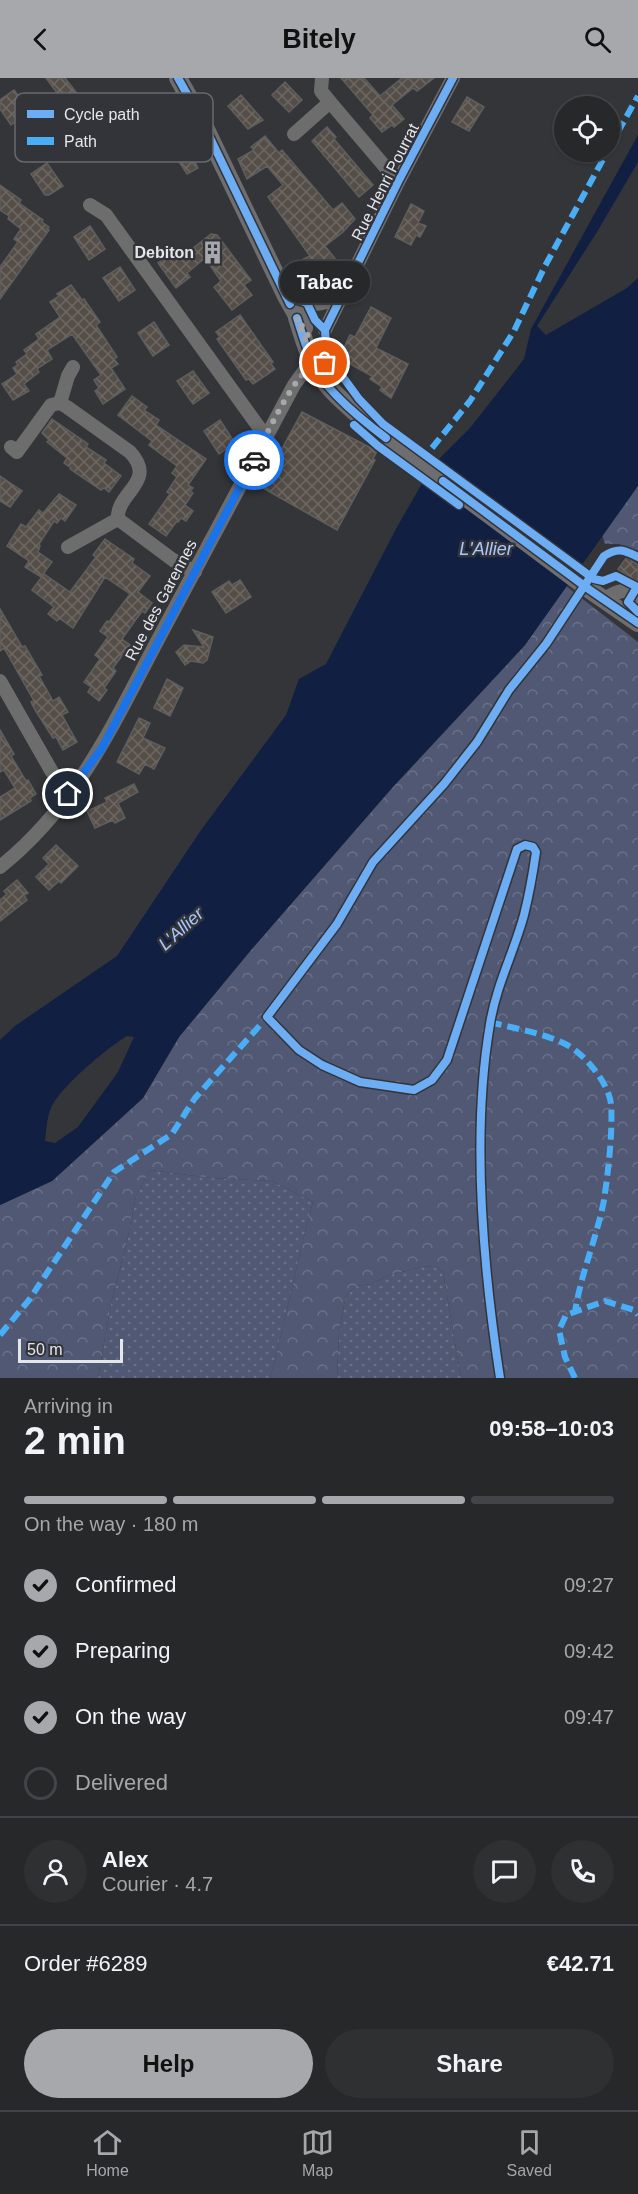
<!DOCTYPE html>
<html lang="en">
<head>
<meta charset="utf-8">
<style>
  :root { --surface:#27282a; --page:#2f3032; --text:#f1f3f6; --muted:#a4a6a8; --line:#434447; --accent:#a6a8ab }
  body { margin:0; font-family:Arial,sans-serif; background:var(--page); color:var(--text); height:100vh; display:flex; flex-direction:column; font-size:22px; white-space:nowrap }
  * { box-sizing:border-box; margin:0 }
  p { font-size:20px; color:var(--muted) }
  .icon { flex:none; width:33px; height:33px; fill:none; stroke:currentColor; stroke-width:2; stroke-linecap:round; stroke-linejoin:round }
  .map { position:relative; height:1300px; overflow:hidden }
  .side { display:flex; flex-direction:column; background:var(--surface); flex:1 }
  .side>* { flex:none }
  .tools { position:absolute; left:554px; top:18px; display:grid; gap:12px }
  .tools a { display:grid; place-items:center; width:66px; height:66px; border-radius:50%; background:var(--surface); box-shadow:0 2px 4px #0004,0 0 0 2px var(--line); font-size:30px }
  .scale { position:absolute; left:18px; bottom:15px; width:105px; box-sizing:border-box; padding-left:6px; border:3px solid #e4e6e9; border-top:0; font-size:16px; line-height:21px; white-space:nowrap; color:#e4e6e9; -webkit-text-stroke:4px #32343a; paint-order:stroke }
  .pin { position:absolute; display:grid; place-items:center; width:51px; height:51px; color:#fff; margin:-26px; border:3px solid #fff; border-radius:50%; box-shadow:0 2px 6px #0007 }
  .courier { position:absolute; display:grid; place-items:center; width:60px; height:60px; margin:-30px; border:4px solid #1a73e8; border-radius:50%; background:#fff; color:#222; box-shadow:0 2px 8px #0007 }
  .bubble { position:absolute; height:42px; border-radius:21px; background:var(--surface); box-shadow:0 2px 4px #0004,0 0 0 2px var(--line); font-size:20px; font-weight:700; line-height:42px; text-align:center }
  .overview em { font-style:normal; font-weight:700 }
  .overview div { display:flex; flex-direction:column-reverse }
  .overview { display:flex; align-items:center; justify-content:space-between; height:102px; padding:0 24px }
  h1 { font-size:39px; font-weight:700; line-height:45px }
  .bar { display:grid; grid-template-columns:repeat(4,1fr); gap:9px 6px; align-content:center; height:72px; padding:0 24px }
  .bar i { height:8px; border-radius:4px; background:var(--line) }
  .bar .current { background:var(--accent) }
  .bar p { grid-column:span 4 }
  .line { display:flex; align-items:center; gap:15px; padding:0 24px; border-top:2px solid var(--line) }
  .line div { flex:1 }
  .round { display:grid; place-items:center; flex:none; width:63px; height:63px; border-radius:32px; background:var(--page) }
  ol { padding:0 24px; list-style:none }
  li { display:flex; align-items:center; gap:18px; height:66px }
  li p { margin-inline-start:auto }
  li .icon { padding:6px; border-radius:50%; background:var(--accent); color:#111; stroke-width:4 }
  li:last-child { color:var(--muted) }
  li i { width:33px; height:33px; border:3px solid var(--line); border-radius:50% }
  .cta { display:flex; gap:12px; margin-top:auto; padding:12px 24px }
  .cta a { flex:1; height:69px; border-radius:36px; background:var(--accent); color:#111; font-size:24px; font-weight:700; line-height:69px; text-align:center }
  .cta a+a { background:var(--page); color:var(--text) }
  header { display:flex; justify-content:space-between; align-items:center; height:78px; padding:0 24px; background:var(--accent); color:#111; font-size:27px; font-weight:700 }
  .tab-bar { display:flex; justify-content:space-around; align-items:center; height:84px; border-top:2px solid var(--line); background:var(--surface); font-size:16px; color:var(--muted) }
  .tab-bar a { display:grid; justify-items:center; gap:3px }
  .tab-bar .current { color:var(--accent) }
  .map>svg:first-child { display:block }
</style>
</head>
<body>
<header><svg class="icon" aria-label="back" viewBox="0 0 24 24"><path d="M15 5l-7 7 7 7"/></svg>Bitely<svg class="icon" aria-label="search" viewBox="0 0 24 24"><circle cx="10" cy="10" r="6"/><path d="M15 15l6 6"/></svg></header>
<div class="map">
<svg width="638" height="1300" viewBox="0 0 638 1300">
  <defs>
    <pattern id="grass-dots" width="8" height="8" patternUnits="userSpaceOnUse" patternTransform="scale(1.5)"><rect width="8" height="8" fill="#515873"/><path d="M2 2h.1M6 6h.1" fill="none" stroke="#6a7087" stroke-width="1.8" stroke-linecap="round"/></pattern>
    <pattern id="forest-crowns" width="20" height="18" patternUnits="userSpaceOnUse" patternTransform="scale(1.5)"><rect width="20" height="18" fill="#515873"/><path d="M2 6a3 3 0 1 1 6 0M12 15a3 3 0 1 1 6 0" fill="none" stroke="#6a7087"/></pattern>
    <pattern id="building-cross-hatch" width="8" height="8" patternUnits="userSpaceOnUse" patternTransform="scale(1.5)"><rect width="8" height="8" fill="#554e48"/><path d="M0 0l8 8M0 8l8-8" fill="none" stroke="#6d6862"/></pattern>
  </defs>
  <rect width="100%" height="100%" fill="#343538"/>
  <path fill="url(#grass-dots)" d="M150,1092L211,1100L272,1103L313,1124C297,1182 286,1241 270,1300H98L111,1225L126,1168L136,1118Z
    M434,1188L443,1194L461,1300H337L339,1254L346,1217L357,1208L371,1206L387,1198L421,1189Z"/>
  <path fill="url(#forest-crowns)" d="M638,395V484L620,466H605L600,450Z
    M566,508L638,564V1300H461L443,1194L434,1188L421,1189L387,1198L371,1206L357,1208L346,1217L339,1254L337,1300H270C286,1241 297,1182 313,1124L272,1103L211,1100L150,1092L136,1118L126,1168L111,1225L98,1300H0V1127L52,1103L143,1020L179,959L251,872L392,710L525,567Z"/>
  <path fill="#101f42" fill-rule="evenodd" d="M638,57V84L597,154L537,248L546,257L627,210L638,200V408L525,567L392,710L251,872L179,959L143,1020L52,1103L0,1127V962L15,948L117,878L199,755L286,637L299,601L326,586L397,449L432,388L470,350L524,281L531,251ZM127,958L134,959L118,994L78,1049L55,1065L45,1063C46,1053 47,1039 51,1030C60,1009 107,970 127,958Z"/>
  <path fill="url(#building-cross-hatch)" stroke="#5f5e5f" stroke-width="1.5" d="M46,0H65L76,14L63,23Z
    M341,0H364L380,18L402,0H434L417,13L413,10L392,27L404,41L394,49L392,47L382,54L370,40L373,37Z
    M285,4L302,22L289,34L272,17Z
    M14,12L34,40L20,49L15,44L11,47L0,31V22Z
    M150,17L167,42L173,38L193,74L190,75L198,90L187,96L141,25Z
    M241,17L263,42L248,51L228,28Z
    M467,19L484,29L469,53L452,44Z
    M327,49L336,59L334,61L373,107L359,119L312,63Z
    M265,58L279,75L282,72L333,132L342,125L355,141L343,154L325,168L340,187L308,202L299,183L310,178L268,119L283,107L267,88L247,101L238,81L254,72L251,69Z
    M47,85L63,108L49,117H45L31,96Z
    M0,107L21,122L19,125L43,142L42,144L49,149L47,151L49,152L0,221V189L18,164L14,161L21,151L8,141L9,138L0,132Z
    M411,126L424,133L418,145L426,148L420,159L416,157L411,167L395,159Z
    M90,148L105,171L89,182L74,159Z
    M211,156L217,157L251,202L244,207L252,217L232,232L214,209L221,203L205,180L187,195L190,199L176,210L158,185L173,174L178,182Z
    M120,189L135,212L119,223L103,200Z
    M71,207L82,222L84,221L100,244L96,247L117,279L114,281L118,286L111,290L125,311L103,326L95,313L99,310L94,302L101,297L72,256L47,272L52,281L37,291L39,294L24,306L29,313L13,322L2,306L17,296L13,290L18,287L16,284L27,276L24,272L39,261L36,256L60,239L50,224L59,218L57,216Z
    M371,229L391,240L376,270L408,286L391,320L380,312L382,309L370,301L372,298L339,280L350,257L355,259Z
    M240,237L273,284L271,286L275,291L253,306L249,301L246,302L217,261L220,259L216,254Z
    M154,244L169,267L153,278L138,255Z
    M193,293L209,315L193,326L177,303Z
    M132,318L147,329L144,332L159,342L156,347L206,381L188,407L193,410L190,413L193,415L185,427L193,433L186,443L181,440L178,444L177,443L166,458L149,446L170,416L167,414L177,399L172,395L177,388L149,367L152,363L118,337Z
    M302,334L377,373L373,381L375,382L337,452L261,409Z
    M52,341L88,366L86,369L106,382L104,385L121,398L109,414L104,410L101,412L70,391L71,390L64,385L67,380L47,364L49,362L42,355Z
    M220,342L235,365L219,376L204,353Z
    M0,398L22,413L10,429L0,423Z
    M59,416L76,427L65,443L61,440L57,445L54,443L39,466L40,468L38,474L52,484L41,499L25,489L29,483L7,468L21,446L26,449L39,432L43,435Z
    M105,461L134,481L132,485L150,498L138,514L152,525L145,535L142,533L122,561L130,567L113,590L116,593L104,610L107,612L99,623L88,614L91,609L84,604L100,581L95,577L108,559L100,553L107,543L109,544L130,516L105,499L73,550L59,540L57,543L48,536L54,529L32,512L44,496L70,514L96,479L93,477Z
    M627,479L638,487V505L618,491Z
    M240,502L251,519L226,535L212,514L229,503L232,507Z
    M0,531L22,569L25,568L42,597L39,598L53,623L59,619L68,634L62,637L77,664L63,672L56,659L53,660L35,632L31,624L34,623L4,570L0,573Z
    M193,552L213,559L207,582L203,585L191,583L185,587L176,574L184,567L204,569Z
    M167,601L183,610L170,638L154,630Z
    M139,640L150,645L143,660L165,670L154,691L145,686L139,696L117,684Z
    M0,652L14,676L11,678L26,703L28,702L36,716L30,720L31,723L0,742V719L15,710L4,692L0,694Z
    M134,706L138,714L118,725L125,740L115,745L113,742L95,750L87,733L107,724L105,720Z
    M56,767L78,788L61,805L59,803L49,812L36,799L49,786L43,780Z
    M17,802L28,815L24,817L27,822L0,843V822L7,816L4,813Z"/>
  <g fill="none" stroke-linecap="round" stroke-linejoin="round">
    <path stroke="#6e6d6e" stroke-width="14" d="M322,0L321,13L330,24
      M294,56L330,24L398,104
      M90,127L106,137L266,359
      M286,218C311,228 317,229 342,218
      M325,252L398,104L453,0
      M60,325L68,298L73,289
      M11,369L17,374L51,327L60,325L67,329L130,374C158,404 116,414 118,441L173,482L195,494
      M68,469L118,441
      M605,521C617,513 625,509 638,519
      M0,603L52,694L68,716
      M0,789C79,726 115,642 161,556C205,473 249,390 294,307L307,289L313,287"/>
    <path stroke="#6e6d6f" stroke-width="18" d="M178,0L200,39L286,218L304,250
      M297,240C302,255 306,271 313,285C324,311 354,332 374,351L590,512L638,545"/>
    <path stroke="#49aef6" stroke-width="6" stroke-dasharray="12 6" stroke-linecap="butt" d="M609,70L638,18
      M432,370L470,323L514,253L545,188L607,74
      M490,944C516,951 545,955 569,968C586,978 609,1006 611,1026C613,1054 608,1095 604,1122C597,1159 581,1195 575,1234
      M0,1257L29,1222L114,1094L172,1056L195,1020L270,936
      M575,1300L565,1279L559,1252L566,1237L605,1223L634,1232L638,1237"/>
    <defs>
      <path id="cycleway" d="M178,0L200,39L290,226
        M286,218L307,225L315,242L325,252L326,269L340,295L359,321L383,346L594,501L603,503L616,498L637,509L628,524L638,534
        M297,240C302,255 306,271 313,285C324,312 362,342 386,360
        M325,252L398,104L453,0
        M354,347L378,368L459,427
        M443,403L590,512L638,545
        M500,1300C483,1189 471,1057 490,946C496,908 514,874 524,837C529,817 533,795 536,774L533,769L525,767L517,771L447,982L432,1002L414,1012L360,1004L322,987L299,972L267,939L337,846L373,784L444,706L477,664L509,612L546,566L604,478C618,469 624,472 638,479"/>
    </defs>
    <use href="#cycleway" stroke="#32343a" stroke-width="11"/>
    <use href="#cycleway" stroke="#6dadf4" stroke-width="8"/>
  </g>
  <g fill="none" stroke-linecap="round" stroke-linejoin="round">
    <path stroke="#a6a8ab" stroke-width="6" stroke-dasharray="0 10.8" d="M254,382C264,362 295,294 314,287L297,240L325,285"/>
    <path stroke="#1a73e8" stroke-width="8" d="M68,716L102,670L254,382"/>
  </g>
  <defs>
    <symbol id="building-bare" viewBox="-9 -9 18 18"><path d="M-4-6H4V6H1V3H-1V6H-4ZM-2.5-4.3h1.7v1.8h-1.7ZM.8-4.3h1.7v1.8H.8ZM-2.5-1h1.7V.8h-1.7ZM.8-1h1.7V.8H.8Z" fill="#a6a8ab" stroke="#32343a" stroke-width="2.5" paint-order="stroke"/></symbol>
  </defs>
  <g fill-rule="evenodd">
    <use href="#building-bare" x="196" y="158" width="33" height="33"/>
  </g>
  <g text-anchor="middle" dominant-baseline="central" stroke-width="5" stroke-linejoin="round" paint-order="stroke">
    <g font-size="16" fill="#e4e6e9" stroke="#32343a">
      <text transform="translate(385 104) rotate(-63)">Rue Henri Pourrat</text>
      <text transform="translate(161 522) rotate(-62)">Rue des Garennes</text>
    </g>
    <g font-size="16" font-weight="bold" fill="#e4e6e9" stroke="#32343a" text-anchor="end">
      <text x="194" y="174">Debiton</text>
    </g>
    <g font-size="18" font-style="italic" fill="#a9c6fd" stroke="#32343a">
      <text x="486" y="471">L'Allier</text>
      <text transform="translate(181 851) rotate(-42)">L'Allier</text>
    </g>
  </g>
  <rect x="15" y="15" width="198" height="69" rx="9" fill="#32343a" stroke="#67696f" stroke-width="1.5"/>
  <rect x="27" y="32" width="27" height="8" fill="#6dadf4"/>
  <rect x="27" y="59" width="27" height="8" fill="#49aef6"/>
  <g font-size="16" fill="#e4e6e9">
    <text x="64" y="42">Cycle path</text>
    <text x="64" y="69">Path</text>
  </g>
</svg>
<div class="tools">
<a><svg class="icon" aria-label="locate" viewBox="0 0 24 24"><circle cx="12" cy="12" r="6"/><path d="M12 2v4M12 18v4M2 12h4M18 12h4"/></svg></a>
</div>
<div class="scale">50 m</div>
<div class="pin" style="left:325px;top:285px;background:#ea580c"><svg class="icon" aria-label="bag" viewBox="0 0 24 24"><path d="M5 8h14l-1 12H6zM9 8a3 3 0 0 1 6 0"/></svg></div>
<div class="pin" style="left:68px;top:716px;background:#1f2937"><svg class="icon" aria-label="home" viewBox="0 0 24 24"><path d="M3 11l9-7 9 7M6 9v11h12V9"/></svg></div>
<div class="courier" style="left:254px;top:382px"><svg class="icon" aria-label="car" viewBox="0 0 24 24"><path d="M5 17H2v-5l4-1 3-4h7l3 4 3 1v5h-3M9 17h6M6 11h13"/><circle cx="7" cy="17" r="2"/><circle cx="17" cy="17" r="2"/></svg></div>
<div class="bubble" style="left:280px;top:183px;width:90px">Tabac</div>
</div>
<section class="side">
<div class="overview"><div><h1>2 min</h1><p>Arriving in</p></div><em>09:58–10:03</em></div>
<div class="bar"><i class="current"></i><i class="current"></i><i class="current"></i><i></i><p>On the way · 180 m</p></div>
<ol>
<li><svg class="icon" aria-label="check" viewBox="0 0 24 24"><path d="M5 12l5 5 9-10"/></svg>Confirmed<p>09:27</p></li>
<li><svg class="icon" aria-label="check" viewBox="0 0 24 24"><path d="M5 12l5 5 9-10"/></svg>Preparing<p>09:42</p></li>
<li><svg class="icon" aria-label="check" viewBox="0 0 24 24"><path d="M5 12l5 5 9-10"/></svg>On the way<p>09:47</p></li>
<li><i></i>Delivered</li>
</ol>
<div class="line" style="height:108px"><a class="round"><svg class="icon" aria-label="person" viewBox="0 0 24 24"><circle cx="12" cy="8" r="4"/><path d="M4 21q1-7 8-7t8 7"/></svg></a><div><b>Alex</b><p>Courier · 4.7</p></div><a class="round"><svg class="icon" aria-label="chat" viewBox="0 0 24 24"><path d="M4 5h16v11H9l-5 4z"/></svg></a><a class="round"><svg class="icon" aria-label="phone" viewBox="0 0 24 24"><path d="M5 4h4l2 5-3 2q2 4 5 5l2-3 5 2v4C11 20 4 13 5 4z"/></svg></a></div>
<div class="line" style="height:78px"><div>Order #6289</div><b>€42.71</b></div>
<div class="cta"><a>Help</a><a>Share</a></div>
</section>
<nav class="tab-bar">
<a class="current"><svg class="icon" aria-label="home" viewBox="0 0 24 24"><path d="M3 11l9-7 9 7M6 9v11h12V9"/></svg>Home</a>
<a><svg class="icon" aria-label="map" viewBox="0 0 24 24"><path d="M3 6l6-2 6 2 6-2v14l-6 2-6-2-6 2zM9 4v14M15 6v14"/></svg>Map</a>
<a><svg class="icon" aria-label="saved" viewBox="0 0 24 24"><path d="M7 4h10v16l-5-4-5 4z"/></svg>Saved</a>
</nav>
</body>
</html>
